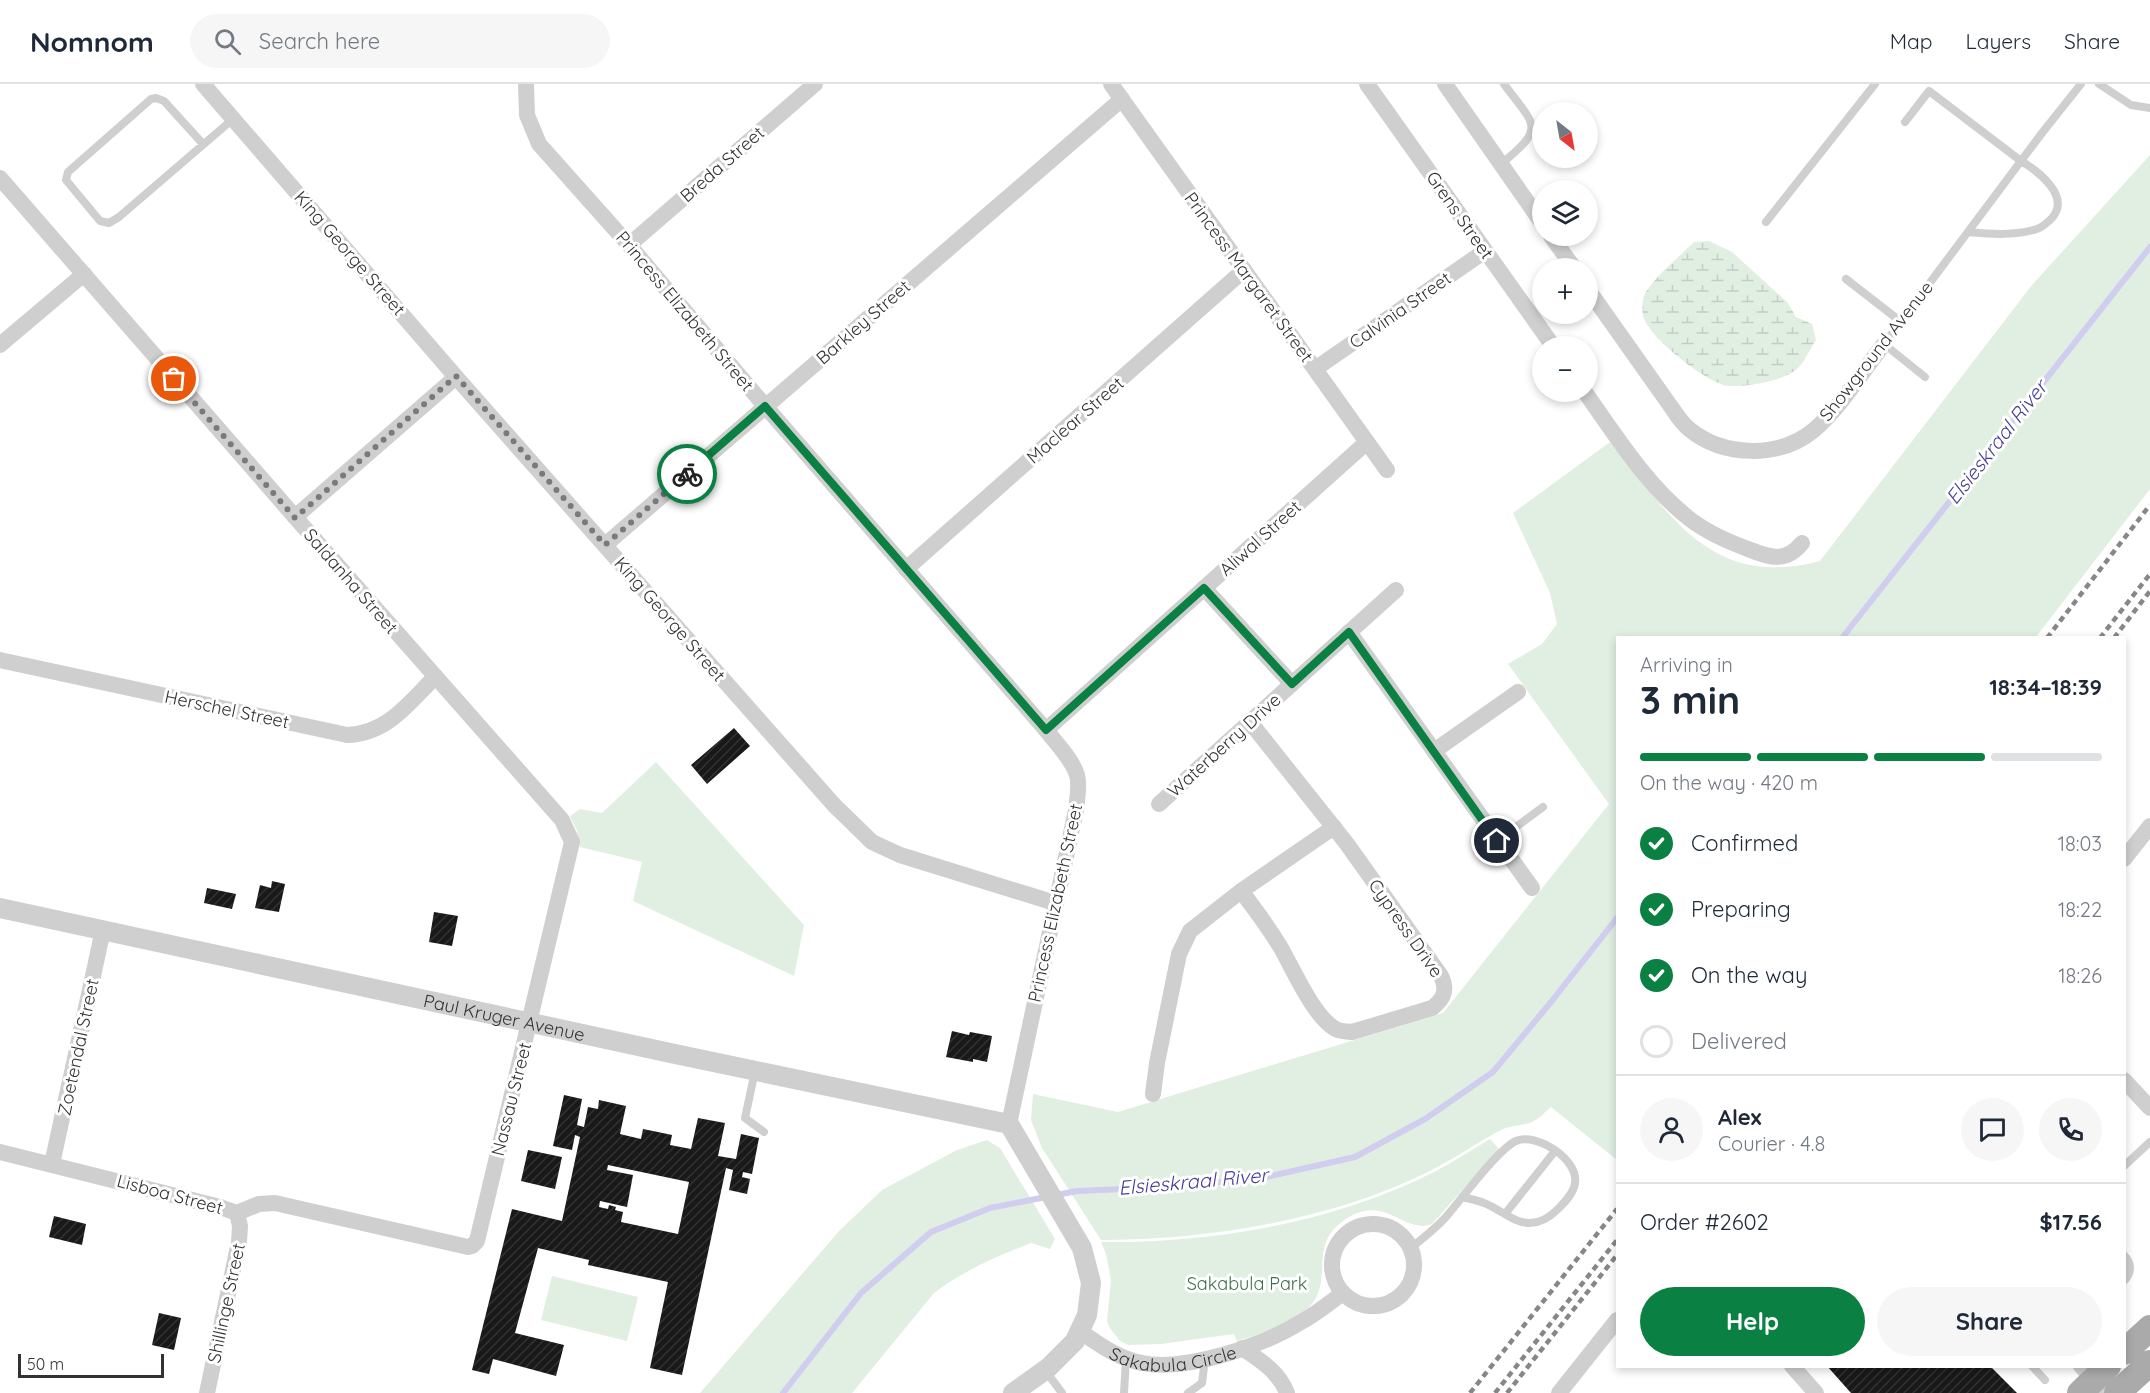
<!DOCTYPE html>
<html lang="en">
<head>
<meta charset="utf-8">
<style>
  :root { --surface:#fff; --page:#f6f6f7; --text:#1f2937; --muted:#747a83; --line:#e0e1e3; --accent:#0b8043 }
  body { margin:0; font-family:Quicksand,sans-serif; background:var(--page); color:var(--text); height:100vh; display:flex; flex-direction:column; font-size:22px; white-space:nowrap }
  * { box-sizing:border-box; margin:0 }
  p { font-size:20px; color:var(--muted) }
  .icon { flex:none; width:33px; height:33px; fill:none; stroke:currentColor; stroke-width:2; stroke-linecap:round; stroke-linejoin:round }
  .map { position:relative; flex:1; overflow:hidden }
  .drawer { position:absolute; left:1616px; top:552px; width:510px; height:732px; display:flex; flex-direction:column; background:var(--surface); border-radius:0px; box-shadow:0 3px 9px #0003 }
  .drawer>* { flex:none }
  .needle { width:39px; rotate:149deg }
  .fabs { position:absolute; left:1532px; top:18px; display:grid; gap:12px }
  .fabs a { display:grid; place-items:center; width:66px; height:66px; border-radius:50%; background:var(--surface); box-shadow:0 3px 9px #0003; font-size:30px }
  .scale { position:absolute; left:18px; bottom:15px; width:146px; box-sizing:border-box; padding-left:6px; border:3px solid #323232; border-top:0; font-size:16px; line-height:21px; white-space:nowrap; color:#323232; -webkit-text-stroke:4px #fff; paint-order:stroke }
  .pin { position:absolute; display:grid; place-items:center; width:51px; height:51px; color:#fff; margin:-26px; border:3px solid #fff; border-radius:50%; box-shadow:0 2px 6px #0007 }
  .courier { position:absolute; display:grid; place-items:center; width:60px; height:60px; margin:-30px; border:4px solid #0b8043; border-radius:50%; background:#fff; color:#222; box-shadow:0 2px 8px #0007 }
  .overview em { font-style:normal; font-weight:700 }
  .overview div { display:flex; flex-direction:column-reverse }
  .overview { display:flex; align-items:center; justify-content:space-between; height:102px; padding:0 24px }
  h1 { font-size:39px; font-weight:700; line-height:45px }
  .bar { display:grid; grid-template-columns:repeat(4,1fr); gap:9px 6px; align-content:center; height:72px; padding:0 24px }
  .bar i { height:8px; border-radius:4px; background:var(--line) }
  .bar .on { background:var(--accent) }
  .bar p { grid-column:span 4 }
  .line { display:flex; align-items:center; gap:15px; padding:0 24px; border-top:2px solid var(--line) }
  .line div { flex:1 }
  .round { display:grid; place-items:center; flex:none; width:63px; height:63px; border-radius:32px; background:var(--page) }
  ol { padding:0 24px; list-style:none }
  li { display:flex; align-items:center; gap:18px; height:66px }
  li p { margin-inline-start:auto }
  li .icon { padding:6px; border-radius:50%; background:var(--accent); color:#fff; stroke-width:4 }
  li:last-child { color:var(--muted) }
  li i { width:33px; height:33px; border:3px solid var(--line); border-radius:50% }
  .cta { display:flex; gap:12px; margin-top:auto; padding:12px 24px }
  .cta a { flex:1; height:69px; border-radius:36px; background:var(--accent); color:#fff; font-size:24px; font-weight:700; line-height:69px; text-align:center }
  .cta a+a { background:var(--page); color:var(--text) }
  header { display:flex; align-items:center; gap:36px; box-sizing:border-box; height:84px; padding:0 30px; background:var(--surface); border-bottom:2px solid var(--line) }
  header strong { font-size:28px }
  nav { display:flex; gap:33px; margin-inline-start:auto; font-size:21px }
  .search { width:420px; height:54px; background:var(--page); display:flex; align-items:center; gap:15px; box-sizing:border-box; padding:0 21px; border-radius:33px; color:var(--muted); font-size:22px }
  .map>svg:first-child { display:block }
</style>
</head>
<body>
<header>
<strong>Nomnom</strong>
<div class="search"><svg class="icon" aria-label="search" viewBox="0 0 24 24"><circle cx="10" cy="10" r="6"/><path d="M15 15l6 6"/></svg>Search here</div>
<nav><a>Map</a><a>Layers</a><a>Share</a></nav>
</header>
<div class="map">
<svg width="2150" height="1309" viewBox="0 0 2150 1309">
  <defs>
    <pattern id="wetland-marsh" width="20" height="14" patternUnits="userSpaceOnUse" patternTransform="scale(1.5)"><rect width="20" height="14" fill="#e1efe3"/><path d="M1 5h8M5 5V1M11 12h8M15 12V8" fill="none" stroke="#c2cdc3"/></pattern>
    <pattern id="building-hatch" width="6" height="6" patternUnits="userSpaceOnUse" patternTransform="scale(1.5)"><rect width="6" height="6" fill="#191919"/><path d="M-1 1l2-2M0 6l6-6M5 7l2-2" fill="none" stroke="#323232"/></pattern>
  </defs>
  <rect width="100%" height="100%" fill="#fff"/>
  <path fill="#e1efe3" d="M2150,71V405L2036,553L1617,554V1076L1551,1023C1545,1028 1537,1037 1529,1039C1519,1042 1508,1042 1499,1047C1475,1060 1452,1076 1428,1088C1331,1136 1209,1156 1101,1156L1042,1064L1031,1036L1033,1010L1118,1028L1443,929L1609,720L1508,580L1542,560L1557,540L1550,509L1513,429L1610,358C1670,431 1711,506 1820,477L2032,201Z
    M656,678L804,841L794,892L633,817L642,778L580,763L577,747L570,732L580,725L602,729Z
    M1490,1055L1499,1065L1432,1140C1403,1151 1386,1109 1346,1135C1307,1160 1334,1194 1311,1221C1296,1239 1259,1250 1237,1257L1234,1250L1161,1260L1128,1261L1120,1257L1110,1244L1107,1237L1111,1196L1106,1170L1101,1158C1213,1159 1333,1139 1434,1088C1453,1078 1471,1066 1490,1055Z
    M987,1056L1000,1064L1055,1155L1050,1165L1031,1159C997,1172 963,1187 934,1209L852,1309H700L839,1147L882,1106L957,1066Z
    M552,1192L638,1213L627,1257L541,1236Z"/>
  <path fill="url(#wetland-marsh)" d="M1709,157L1732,168L1787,218L1796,233L1812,240L1816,256C1810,265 1805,277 1798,284C1785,297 1747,303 1729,302C1707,300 1652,255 1644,235C1642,230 1642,217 1644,212C1651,196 1680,172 1694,158Z"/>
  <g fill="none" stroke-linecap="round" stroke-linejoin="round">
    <path stroke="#d0cdee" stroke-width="6" d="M1842,554L2150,163
      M783,1309L861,1209L931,1148L990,1124L1077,1107L1147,1104L1257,1095L1355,1073L1425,1035L1493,988L1551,918L1617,834"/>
  </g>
  <path fill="url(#building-hatch)" fill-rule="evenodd" d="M734,644L750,662L707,700L691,681Z
    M272,797L285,800L279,828L255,824L260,801L271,804Z
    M207,804L236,810L232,825L204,819Z
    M434,828L458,832L452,862L429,858Z
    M952,947L969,951L970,948L992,952L987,978L973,975V978L946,973Z
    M564,1011L582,1015L577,1041L584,1043L588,1023L598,1025L599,1016L626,1022L620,1050L624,1051L641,1055L643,1045L658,1048L672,1051L670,1061L691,1065L698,1034L725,1039L718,1072L736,1075L741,1050L759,1054L752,1090L743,1088L742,1093L750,1095L747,1110L729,1106L733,1086L726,1084L682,1291L650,1284L668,1198L588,1181L589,1176L538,1164L515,1249L564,1261L556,1292L493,1275L489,1290L472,1286L512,1125L562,1137L580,1053L575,1051L572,1066L553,1062ZM608,1081L689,1098L678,1150L621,1138L623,1128L615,1126L616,1123L609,1121L608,1125L599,1123L600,1117L627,1123L633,1091L607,1086Z
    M528,1066L562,1073L555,1105L521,1097Z
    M54,1132L86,1140L82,1161L49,1153Z
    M159,1229L181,1234L174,1266L152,1261Z
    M1827,1282H1990L2017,1309H1851Z"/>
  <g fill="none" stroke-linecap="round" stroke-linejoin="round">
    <path stroke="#cfcfcf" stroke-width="8" d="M2099,0L2131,21L2150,24
      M1905,38L1929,7L2021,77C2038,87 2071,112 2052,134C2047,139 2043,143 2037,145C2016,152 1989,150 1968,148
      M203,60L164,17L156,14L151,15L68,88L66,96L100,137L109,139L119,133L233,35
      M1501,80C1546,43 1536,43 1504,0
      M1766,138L1875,0
      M1846,195L1900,237
      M1925,293L1884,260L2042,49L2081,0
      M1497,757L1543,723
      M755,987L745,1034L764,1048
      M2124,1082L2150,1058
      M1505,1130L1555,1067
      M1411,1164C1423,1154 1435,1145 1445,1134C1461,1116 1498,1065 1516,1057C1537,1048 1579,1076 1575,1099C1574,1109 1564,1119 1558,1125C1550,1133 1541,1139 1530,1139C1513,1139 1500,1125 1484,1119C1477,1116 1470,1115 1462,1113
      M2124,1171C2132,1179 2132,1189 2124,1197
      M2032,1282L2045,1296
      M1045,1286L1062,1309
      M1124,1309L1126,1275
      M1188,1309L1202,1299L1205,1275"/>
    <g stroke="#cfcfcf" stroke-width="16">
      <path d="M203,0L456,293L834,721L872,758L900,771L1055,819"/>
      <path d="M526,0L527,31L539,60L629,161L765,322L1046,646C1056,659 1072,675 1077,691C1080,702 1077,715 1076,726L1009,1040"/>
      <path d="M1111,0L1387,386"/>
      <path d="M1367,0L1553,262"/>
      <path d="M1445,0L1542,139"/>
      <path d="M0,94L295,433L562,736L572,758L477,1157L472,1162L468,1163L275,1119L259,1120L237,1129L220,1123L0,1068"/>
      <path d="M1551,152L1574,184"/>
      <path d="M629,161L815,0"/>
      <path d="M1587,204L1674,327C1678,333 1683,340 1689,345C1723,373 1779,375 1814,346C1841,323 1862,288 1884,260"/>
      <path d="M0,261L84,190"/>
      <path d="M1315,285L1485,167"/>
      <path d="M1585,308C1615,351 1648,403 1691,436C1707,448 1729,458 1748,465C1770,474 1786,479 1802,459"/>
      <path d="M295,433L456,293"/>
      <path d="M605,461L1122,15"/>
      <path d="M906,485L1244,186"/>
      <path d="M1204,504L1292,600"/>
      <path d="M1349,548L1532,804"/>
      <path d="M0,576L347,651C387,650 409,619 435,593"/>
      <path d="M1046,646L1367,358"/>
      <path d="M1434,667L1518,608"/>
      <path d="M1159,720L1396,506"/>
      <path d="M2124,775L2150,742"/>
      <path d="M1241,807C1255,825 1269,844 1281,864C1293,885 1313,931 1334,944C1339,948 1345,947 1352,948L1432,924C1444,915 1448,906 1441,892L1347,760L1250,638"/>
      <path d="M2124,996L2150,1024"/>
      <path d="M1153,1010L1157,979L1179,870L1190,847L1241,807L1334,743"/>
      <path d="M52,1080L103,846"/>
      <circle cx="1373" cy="1181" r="41"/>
      <path id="s1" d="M1081,1248C1100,1261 1119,1275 1142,1279C1186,1288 1264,1261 1301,1238C1316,1230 1329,1219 1343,1209"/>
      <path d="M1242,1264C1260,1276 1279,1288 1287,1309"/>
      <path d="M1792,1282L1816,1309"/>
      <path d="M2081,1282L2105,1309"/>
      <path d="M207,1309L239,1158L240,1142L237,1129"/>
      <path d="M1559,1309L1617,1236"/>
    </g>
    <path stroke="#cfcfcf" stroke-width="20" id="s2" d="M0,824L675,970L1009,1040L1082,1164L1091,1199L1087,1231L1075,1257L1048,1284L1013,1309"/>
    <path stroke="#aaa" stroke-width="26" d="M2124,1268L2150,1244
      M2080,1309L2108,1282
      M2117,1309L2150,1279"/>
    <path stroke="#878787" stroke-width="4.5" stroke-dasharray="6 4.5" stroke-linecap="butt" d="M2047,554L2150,421
      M2100,554L2150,490
      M2114,554L2150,507
      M1470,1309L1617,1125
      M1495,1309L1617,1156
      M1507,1309L1617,1171"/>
  </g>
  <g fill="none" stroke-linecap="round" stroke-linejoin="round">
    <path stroke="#7a7a7a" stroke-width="6" stroke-dasharray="0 10.8" d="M174,295L295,434L456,292L605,461L687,390"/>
    <path stroke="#0b8043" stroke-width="8" d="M687,390L765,322L1046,646L1204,504L1292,600L1349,548L1497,757"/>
  </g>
  <g text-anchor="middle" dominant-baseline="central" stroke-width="6" stroke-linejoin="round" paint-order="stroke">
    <g font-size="18" fill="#323232" stroke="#fff">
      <text transform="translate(722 80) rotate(-41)">Breda Street</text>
      <text transform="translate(1460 131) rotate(55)">Grens Street</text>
      <text transform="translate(350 169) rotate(49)">King George Street</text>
      <text transform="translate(1249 193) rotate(54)">Princess Margaret Street</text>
      <text transform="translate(1400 226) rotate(-35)">Calvinia Street</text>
      <text transform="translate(685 227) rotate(50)">Princess Elizabeth Street</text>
      <text transform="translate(863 238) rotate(-41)">Barkley Street</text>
      <text transform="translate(1876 267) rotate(-52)">Showground Avenue</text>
      <text transform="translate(1075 336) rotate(-41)">Maclear Street</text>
      <text transform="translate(1260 454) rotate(-42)">Aliwal Street</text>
      <text transform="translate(351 497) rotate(49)">Saldanha Street</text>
      <text transform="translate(670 535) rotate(49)">King George Street</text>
      <text transform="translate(227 625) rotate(12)">Herschel Street</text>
      <text transform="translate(1224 661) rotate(-42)">Waterberry Drive</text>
      <text transform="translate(1055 819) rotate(-78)">Princess Elizabeth Street</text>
      <text transform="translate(1406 844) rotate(55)">Cypress Drive</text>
      <text stroke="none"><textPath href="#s2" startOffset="516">Paul Kruger Avenue</textPath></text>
      <text transform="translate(78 963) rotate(-78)">Zoetendal Street</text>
      <text transform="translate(511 1015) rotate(-76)">Nassau Street</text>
      <text transform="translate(170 1110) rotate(15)">Lisboa Street</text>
      <text transform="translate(226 1219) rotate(-78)">Shillinge Street</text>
      <text stroke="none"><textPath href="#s1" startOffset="100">Sakabula Circle</textPath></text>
    </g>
    <g font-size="18" fill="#3e6f49" stroke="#fff">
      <text x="1247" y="1199">Sakabula Park</text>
    </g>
    <g font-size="20" font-style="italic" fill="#453d97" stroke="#fff">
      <text transform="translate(1996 358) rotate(-52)">Elsieskraal River</text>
      <text transform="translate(1193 1097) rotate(-5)">Elsieskraal River</text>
    </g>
  </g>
</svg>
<div class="fabs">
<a><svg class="needle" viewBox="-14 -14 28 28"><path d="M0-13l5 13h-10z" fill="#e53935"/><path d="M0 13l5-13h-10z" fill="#747a83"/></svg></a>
<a><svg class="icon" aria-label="layers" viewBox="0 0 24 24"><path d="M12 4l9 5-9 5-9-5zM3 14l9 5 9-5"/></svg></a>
<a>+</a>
<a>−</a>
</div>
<div class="scale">50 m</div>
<div class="pin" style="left:174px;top:295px;background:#ea580c"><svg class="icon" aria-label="bag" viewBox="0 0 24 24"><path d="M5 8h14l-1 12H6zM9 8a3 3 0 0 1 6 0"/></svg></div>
<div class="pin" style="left:1497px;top:757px;background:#1f2937"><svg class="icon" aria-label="home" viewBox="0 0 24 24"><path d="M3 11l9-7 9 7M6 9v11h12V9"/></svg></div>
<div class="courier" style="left:687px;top:390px"><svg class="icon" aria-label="bike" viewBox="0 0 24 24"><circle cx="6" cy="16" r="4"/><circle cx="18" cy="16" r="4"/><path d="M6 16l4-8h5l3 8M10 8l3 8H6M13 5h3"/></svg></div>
<section class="drawer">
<div class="overview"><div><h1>3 min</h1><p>Arriving in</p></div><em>18:34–18:39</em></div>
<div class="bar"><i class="on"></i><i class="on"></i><i class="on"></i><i></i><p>On the way · 420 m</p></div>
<ol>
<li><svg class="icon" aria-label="check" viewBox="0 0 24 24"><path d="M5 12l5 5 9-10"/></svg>Confirmed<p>18:03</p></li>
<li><svg class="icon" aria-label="check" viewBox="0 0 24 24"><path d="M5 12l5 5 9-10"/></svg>Preparing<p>18:22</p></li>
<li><svg class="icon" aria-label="check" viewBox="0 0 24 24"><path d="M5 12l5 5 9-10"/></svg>On the way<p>18:26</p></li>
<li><i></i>Delivered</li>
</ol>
<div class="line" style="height:108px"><a class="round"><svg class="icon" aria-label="person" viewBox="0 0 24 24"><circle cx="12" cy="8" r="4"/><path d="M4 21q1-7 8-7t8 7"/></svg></a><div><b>Alex</b><p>Courier · 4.8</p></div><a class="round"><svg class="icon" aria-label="chat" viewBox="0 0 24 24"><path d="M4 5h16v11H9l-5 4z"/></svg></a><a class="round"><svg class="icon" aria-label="phone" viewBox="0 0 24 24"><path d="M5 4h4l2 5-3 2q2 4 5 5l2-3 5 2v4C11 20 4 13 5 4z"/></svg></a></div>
<div class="line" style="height:78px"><div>Order #2602</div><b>$17.56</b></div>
<div class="cta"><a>Help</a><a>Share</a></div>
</section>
</div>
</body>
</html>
